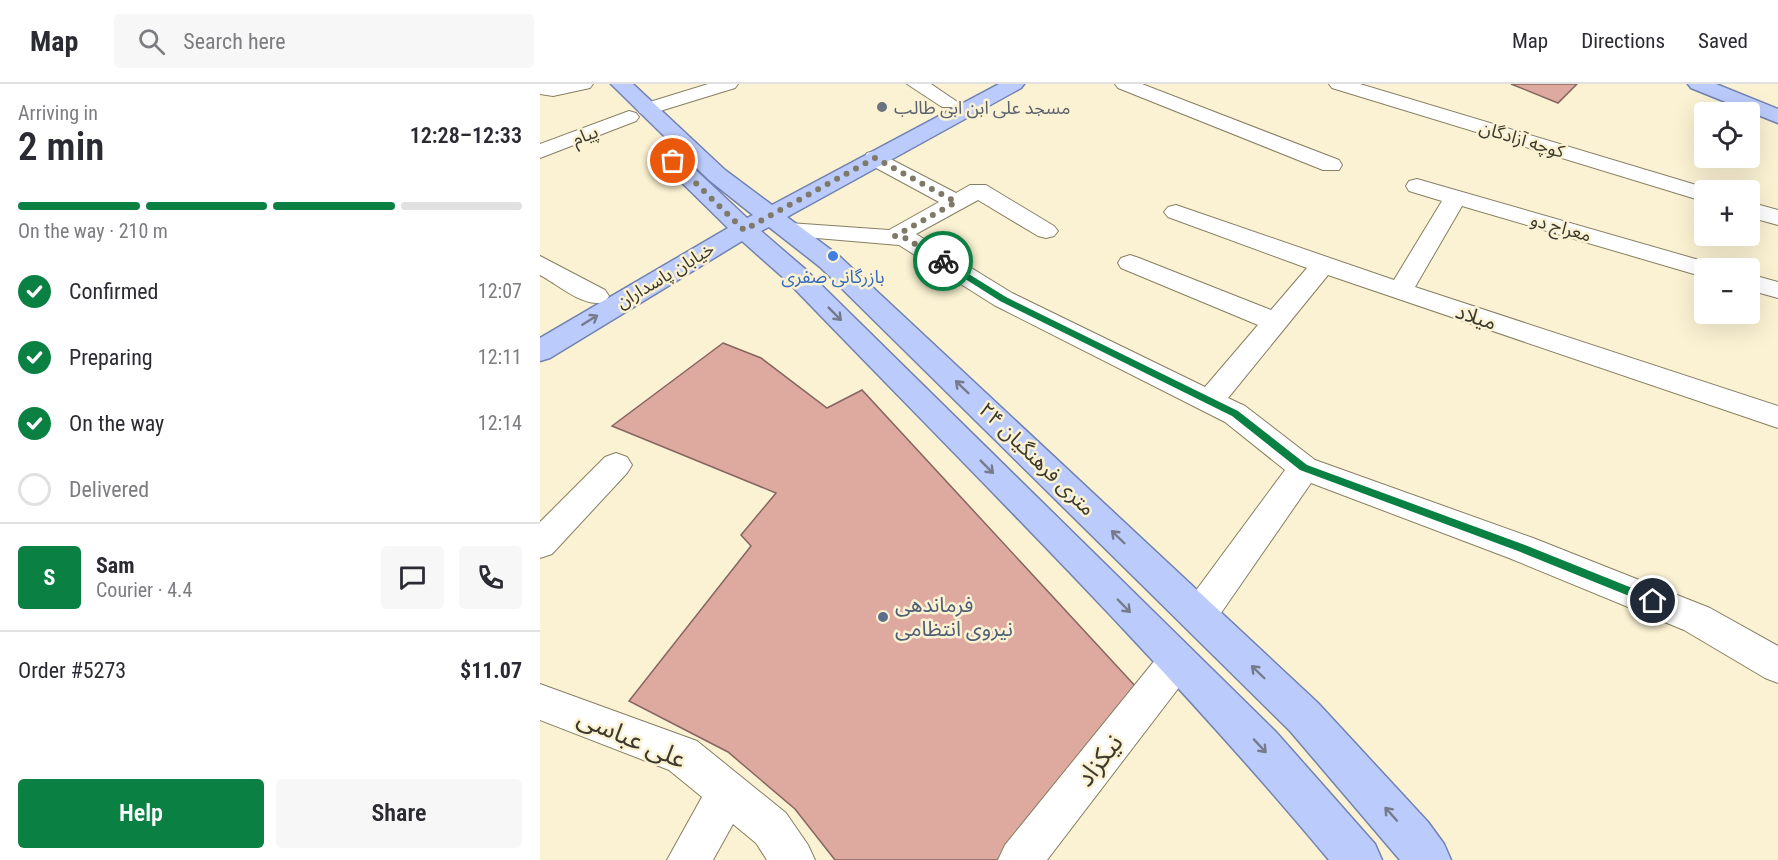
<!DOCTYPE html>
<html lang="en">
<head>
<meta charset="utf-8">
<style>
  :root { --surface:#fff; --page:#f7f7f7; --text:#2b2b33; --muted:#7c7c81; --line:#e1e1e2; --accent:#0b8043 }
  body { margin:0; font-family:"Roboto Condensed","Noto Sans Arabic",sans-serif; background:var(--page); color:var(--text); height:100vh; display:flex; flex-direction:column; font-size:22px; white-space:nowrap }
  * { box-sizing:border-box; margin:0 }
  p { font-size:20px; color:var(--muted) }
  .icon { flex:none; width:33px; height:33px; fill:none; stroke:currentColor; stroke-width:2; stroke-linecap:round; stroke-linejoin:round }
  .map { position:relative; flex:1; overflow:hidden }
  .drawer { display:flex; flex-direction:column; background:var(--surface); width:540px }
  .drawer>* { flex:none }
  .controls { position:absolute; left:1154px; top:18px; display:grid; gap:12px }
  .controls a { display:grid; place-items:center; width:66px; height:66px; border-radius:6px; background:var(--surface); box-shadow:0 6px 24px #0002; font-size:30px }
  .pin { position:absolute; display:grid; place-items:center; width:51px; height:51px; color:#fff; margin:-26px; border:3px solid #fff; border-radius:50%; box-shadow:0 2px 6px #0007 }
  .courier { position:absolute; display:grid; place-items:center; width:60px; height:60px; margin:-30px; border:4px solid #0b8043; border-radius:50%; background:#fff; color:#222; box-shadow:0 2px 8px #0007 }
  .head em { font-style:normal; font-weight:600 }
  .head div { display:flex; flex-direction:column-reverse }
  .head { display:flex; align-items:center; justify-content:space-between; height:102px; padding:0 18px }
  h1 { font-size:39px; font-weight:600; line-height:45px }
  .bar { display:grid; grid-template-columns:repeat(4,1fr); gap:9px 6px; align-content:center; height:72px; padding:0 18px }
  .bar i { height:8px; border-radius:4px; background:var(--line) }
  .bar .selected { background:var(--accent) }
  .bar p { grid-column:span 4 }
  .line { display:flex; align-items:center; gap:15px; padding:0 18px; border-top:2px solid var(--line) }
  .line div { flex:1 }
  .round { display:grid; place-items:center; flex:none; width:63px; height:63px; border-radius:6px; background:var(--page) }
  ol { padding:0 18px; list-style:none }
  li { display:flex; align-items:center; gap:18px; height:66px }
  li p { margin-inline-start:auto }
  li .icon { padding:6px; border-radius:50%; background:var(--accent); color:#fff; stroke-width:4 }
  li:last-child { color:var(--muted) }
  li i { width:33px; height:33px; border:3px solid var(--line); border-radius:50% }
  .action { display:flex; gap:12px; margin-top:auto; padding:12px 18px }
  .action a { flex:1; height:69px; border-radius:6px; background:var(--accent); color:#fff; font-size:24px; font-weight:600; line-height:69px; text-align:center }
  .action a+a { background:var(--page); color:var(--text) }
  header { display:flex; align-items:center; gap:36px; box-sizing:border-box; height:84px; padding:0 30px; background:var(--surface); border-bottom:2px solid var(--line) }
  header strong { font-size:28px }
  nav { display:flex; gap:33px; margin-inline-start:auto; font-size:21px }
  .search { width:420px; height:54px; background:var(--page); display:flex; align-items:center; gap:15px; box-sizing:border-box; padding:0 21px; border-radius:6px; color:var(--muted); font-size:22px }
  main { display:flex; flex:1; min-height:0 }
  .map>svg:first-child { display:block }
</style>
</head>
<body>
<header>
<strong>Map</strong>
<div class="search"><svg class="icon" aria-label="search" viewBox="0 0 24 24"><circle cx="10" cy="10" r="6"/><path d="M15 15l6 6"/></svg>Search here</div>
<nav><a>Map</a><a>Directions</a><a>Saved</a></nav>
</header>
<main>
<section class="drawer">
<div class="head"><div><h1>2 min</h1><p>Arriving in</p></div><em>12:28–12:33</em></div>
<div class="bar"><i class="selected"></i><i class="selected"></i><i class="selected"></i><i></i><p>On the way · 210 m</p></div>
<ol>
<li><svg class="icon" aria-label="check" viewBox="0 0 24 24"><path d="M5 12l5 5 9-10"/></svg>Confirmed<p>12:07</p></li>
<li><svg class="icon" aria-label="check" viewBox="0 0 24 24"><path d="M5 12l5 5 9-10"/></svg>Preparing<p>12:11</p></li>
<li><svg class="icon" aria-label="check" viewBox="0 0 24 24"><path d="M5 12l5 5 9-10"/></svg>On the way<p>12:14</p></li>
<li><i></i>Delivered</li>
</ol>
<div class="line" style="height:108px"><b class="round" style="background:var(--accent);color:#fff">S</b><div><b>Sam</b><p>Courier · 4.4</p></div><a class="round"><svg class="icon" aria-label="chat" viewBox="0 0 24 24"><path d="M4 5h16v11H9l-5 4z"/></svg></a><a class="round"><svg class="icon" aria-label="phone" viewBox="0 0 24 24"><path d="M5 4h4l2 5-3 2q2 4 5 5l2-3 5 2v4C11 20 4 13 5 4z"/></svg></a></div>
<div class="line" style="height:78px"><div>Order #5273</div><b>$11.07</b></div>
<div class="action"><a>Help</a><a>Share</a></div>
</section>
<div class="map">
<svg width="1238" height="776" viewBox="0 0 1238 776">
  <rect width="100%" height="100%" fill="#fbf2d3"/>
  <path fill="#dea99f" stroke="#866660" stroke-width="1.5" d="M971,0H1037L1018,19Z
    M183,259L221,274L287,324L322,306L598,605L464,776H295L255,725L188,668L89,617L211,462L201,451L236,409L72,342Z"/>
  <g fill="none" stroke-linecap="round" stroke-linejoin="round">
    <defs>
      <path id="minor" d="M0,0H53L50,4L13,12L0,10Z
        M168,0H198L195,4L107,31L100,29L97,25L100,21Z
        M367,0H391L419,19L416,23H402Z
        M575,0H602L799,76L802,81L799,86H783L578,4Z
        M789,0H820L1173,106H1164V117L1156,115L792,4Z
        M89,27L96,29L99,33L96,37L0,74V60Z
        M335,67L416,109L430,101H446L514,142L518,147L514,152L506,154L498,152L438,116L376,150L472,209L665,303L718,241L581,184L578,179L581,174L590,171L599,174L731,226L767,184L628,133L624,128L628,123L636,121L854,196L902,117L869,107L866,102L869,97L877,95L1173,180L1176,184H1164V193L922,122L875,203L1238,322V344L788,191L688,314L705,322L775,376L993,454L1170,524L1238,562V599L1225,594L1144,546L969,474L771,399L672,542L659,547L646,542L641,531L646,520L745,386L685,338L454,221L359,161L241,151L237,146L241,141L249,139L349,146L399,118L327,79L324,74L327,69Z
        M1209,118L1238,126V141L1209,133Z
        M0,172L65,206L69,212L65,218C43,224 19,201 0,191Z
        M1209,190L1238,198V214L1209,206Z
        M76,369L87,373L92,381L87,389L12,470L0,474V438L65,373Z
        M637,560L650,565L656,577L650,589L507,776H458L465,761L624,565Z
        M0,600L157,657L246,729L268,761L275,776H227L216,759L193,740L173,776H127L162,713L129,686L0,636Z"/>
      <path id="major" d="M71,0H93L185,86L232,121L459,0H484L481,4L247,133L298,171L778,619L888,738L904,760L911,776H860L750,647L280,183L229,143L221,147L265,185L736,648L835,760L842,776H789C620,573 430,387 247,197L202,157L10,274L0,277V254L188,144L130,87L126,82L130,77H146L207,134L213,131L169,96Z
        M1148,0H1176L1238,25V39L1151,4Z"/>
    </defs>
    <use href="#minor" stroke="#877f63" stroke-width="2"/>
    <use href="#major" stroke="#7182b1" stroke-width="3"/>
    <use href="#minor" fill="#fff" fill-rule="evenodd"/>
    <use href="#major" fill="#bbcbfb" fill-rule="evenodd"/>
  </g>
  <defs><path id="oneway-shaft" d="M-6 0H5M1.5-3L5.5 0L1.5 3" fill="none" stroke-width="1.6" stroke-linecap="round" stroke-linejoin="round" transform="scale(1.5)"/></defs>
  <g stroke="#757b8a">
    <use href="#oneway-shaft" transform="translate(295 230) rotate(45)"/>
    <use href="#oneway-shaft" transform="translate(50 236) rotate(-32)"/>
    <use href="#oneway-shaft" transform="translate(422 303) rotate(-136)"/>
    <use href="#oneway-shaft" transform="translate(447 383) rotate(45)"/>
    <use href="#oneway-shaft" transform="translate(578 453) rotate(-136)"/>
    <use href="#oneway-shaft" transform="translate(584 522) rotate(46)"/>
    <use href="#oneway-shaft" transform="translate(718 588) rotate(-136)"/>
    <use href="#oneway-shaft" transform="translate(720 662) rotate(47)"/>
    <use href="#oneway-shaft" transform="translate(851 730) rotate(-132)"/>
  </g>
  <path fill="#0b8043" d="M400,176H406L466,213L698,327L767,381L985,461L1117,514L1119,517L1117,520H1109L978,467L760,386L692,332L460,217L400,179Z"/>
  <g fill="none" stroke-linecap="round" stroke-linejoin="round">
    <path stroke="#7f7a67" stroke-width="6" stroke-dasharray="0 10.8" d="M133,77L204,146L335,74L416,118L355,152L365,154L403,177"/>
  </g>
  <circle fill="#6b7280" stroke="#fbf2d3" stroke-width="2" cx="342" cy="23" r="6"/>
  <circle fill="#3f7fe0" stroke="#fbf2d3" stroke-width="2" cx="293" cy="172" r="6"/>
  <circle fill="#5c6f8a" stroke="#fbf2d3" stroke-width="2" cx="343" cy="533" r="6"/>
  <g text-anchor="middle" dominant-baseline="central" stroke-width="5" stroke-linejoin="round" paint-order="stroke">
    <g font-size="18" fill="#5b616d" stroke="#fbf2d3" text-anchor="start">
      <text x="354" y="23">مسجد علی ابن ابی طالب</text>
    </g>
    <g font-size="18" fill="#3c392d" stroke="#fbf2d3">
      <text transform="translate(45 51) rotate(-21)">پیام</text>
      <text transform="translate(982 55) rotate(17)">کوچه آزادگان</text>
      <text transform="translate(1021 143) rotate(16)">معراج دو</text>
      <text transform="translate(125 191) rotate(-31)">خیابان پاسداران</text>
    </g>
    <g font-size="18" fill="#366cbe" stroke="#fbf2d3">
      <text x="293" y="192">بازرگانی صفری</text>
    </g>
    <g font-size="21" fill="#3c392d" stroke="#fbf2d3">
      <text transform="translate(936 233) rotate(18)">میلاد</text>
      <text transform="translate(497 375) rotate(44)">۲۴ متری فرهنگیان</text>
    </g>
    <g font-size="21" fill="#4e5e75" stroke="#fbf2d3" text-anchor="start">
      <text x="355" y="521">فرماندهی<tspan x="355" dy="24">نیروی انتظامی</tspan></text>
    </g>
    <g font-size="26" fill="#3c392d" stroke="#fbf2d3">
      <text transform="translate(92 654) rotate(23)">علی عباسی</text>
      <text transform="translate(559 676) rotate(-52)">نیکزاد</text>
    </g>
  </g>
</svg>
<div class="controls">
<a><svg class="icon" aria-label="locate" viewBox="0 0 24 24"><circle cx="12" cy="12" r="6"/><path d="M12 2v4M12 18v4M2 12h4M18 12h4"/></svg></a>
<a>+</a>
<a>−</a>
</div>
<div class="pin" style="left:133px;top:77px;background:#ea580c"><svg class="icon" aria-label="bag" viewBox="0 0 24 24"><path d="M5 8h14l-1 12H6zM9 8a3 3 0 0 1 6 0"/></svg></div>
<div class="pin" style="left:1113px;top:517px;background:#1f2937"><svg class="icon" aria-label="home" viewBox="0 0 24 24"><path d="M3 11l9-7 9 7M6 9v11h12V9"/></svg></div>
<div class="courier" style="left:403px;top:177px"><svg class="icon" aria-label="bike" viewBox="0 0 24 24"><circle cx="6" cy="16" r="4"/><circle cx="18" cy="16" r="4"/><path d="M6 16l4-8h5l3 8M10 8l3 8H6M13 5h3"/></svg></div>
</div>
</main>
</body>
</html>
